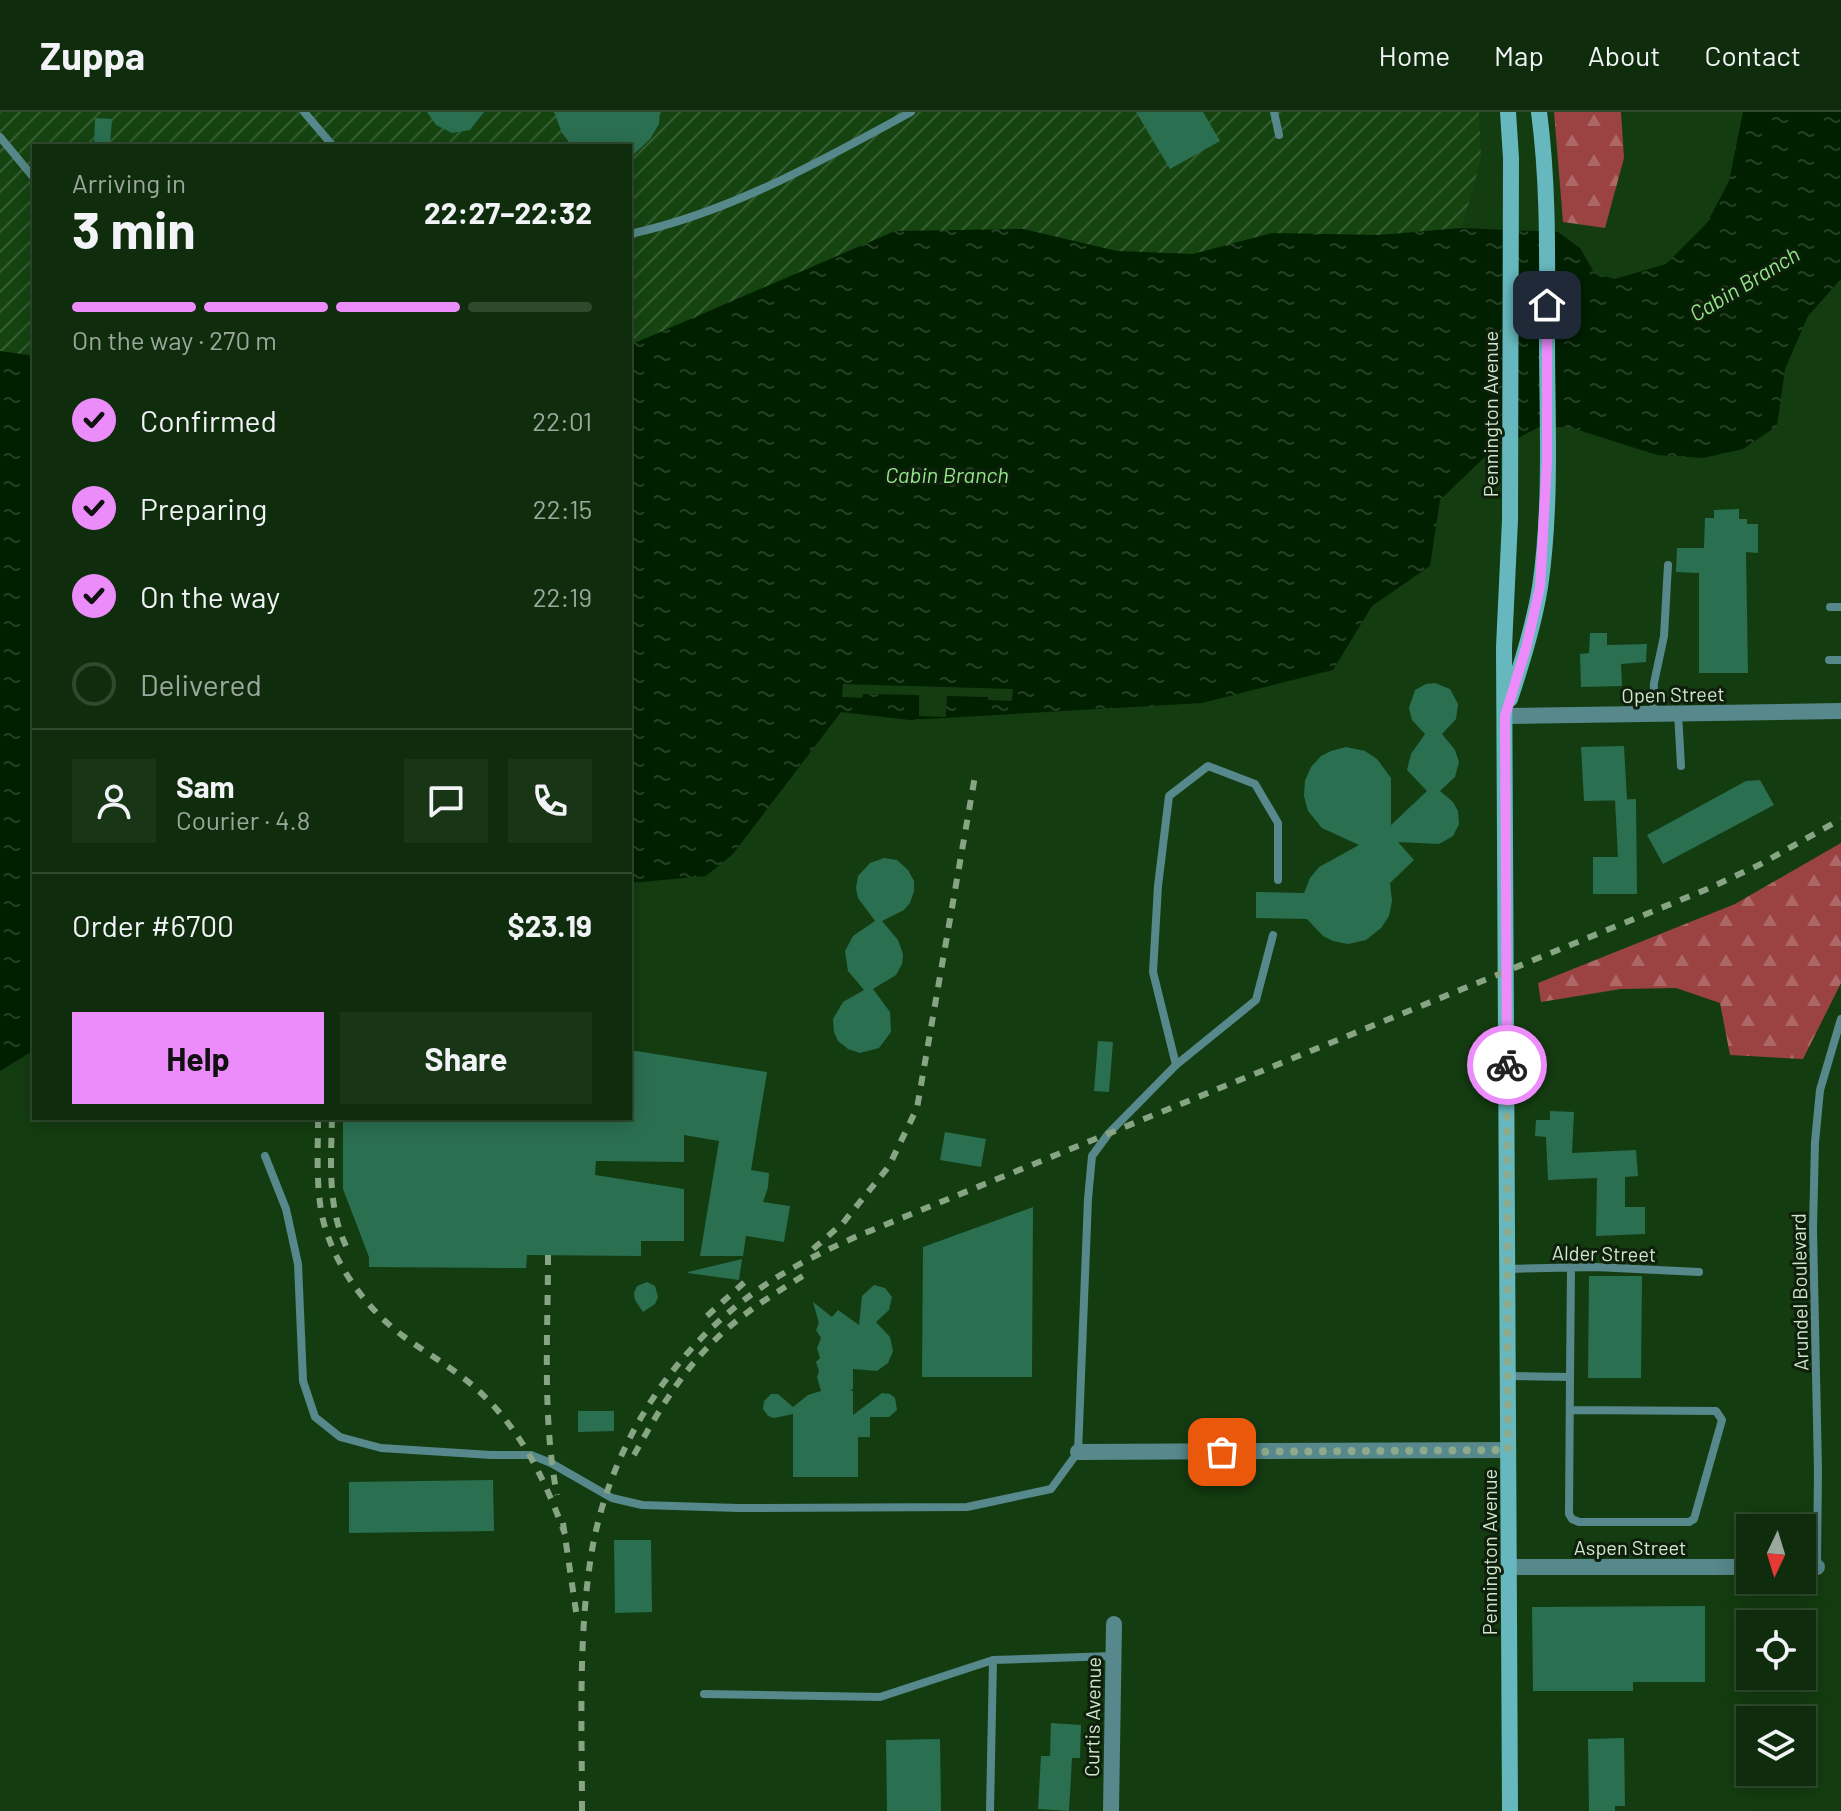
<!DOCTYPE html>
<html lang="en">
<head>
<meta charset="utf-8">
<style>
  :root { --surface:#0f2d0d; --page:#183516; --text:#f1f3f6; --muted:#9ba89d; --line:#2f492e; --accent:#ec8cfb }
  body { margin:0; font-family:Barlow,sans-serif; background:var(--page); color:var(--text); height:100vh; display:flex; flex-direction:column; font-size:30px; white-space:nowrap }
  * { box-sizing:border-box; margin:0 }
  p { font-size:26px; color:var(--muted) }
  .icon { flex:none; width:44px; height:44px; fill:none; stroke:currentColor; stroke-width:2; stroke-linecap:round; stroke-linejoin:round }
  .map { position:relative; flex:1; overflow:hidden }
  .sheet { position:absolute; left:32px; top:32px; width:600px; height:976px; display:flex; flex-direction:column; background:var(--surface); border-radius:0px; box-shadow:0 4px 20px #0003,0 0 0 2px var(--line) }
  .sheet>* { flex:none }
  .needle { width:52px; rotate:184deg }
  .controls { position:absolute; left:1736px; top:1402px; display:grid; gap:16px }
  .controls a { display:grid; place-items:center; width:80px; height:80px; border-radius:0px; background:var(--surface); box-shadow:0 4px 20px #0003,0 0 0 2px var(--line); font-size:40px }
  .pin { position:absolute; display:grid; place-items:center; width:68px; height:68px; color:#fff; margin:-34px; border-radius:16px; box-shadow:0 4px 12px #0006 }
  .courier { position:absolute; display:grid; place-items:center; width:80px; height:80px; margin:-40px; border:6px solid #ec8cfb; border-radius:50%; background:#fff; color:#222; box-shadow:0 2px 10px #0007 }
  .headline em { font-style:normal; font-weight:700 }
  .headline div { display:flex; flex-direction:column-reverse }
  .headline { display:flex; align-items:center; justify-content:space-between; height:136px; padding:0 40px }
  h1 { font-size:52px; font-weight:700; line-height:60px }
  .bar { display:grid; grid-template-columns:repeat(4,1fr); gap:12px 8px; align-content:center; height:96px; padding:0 40px }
  .bar i { height:10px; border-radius:6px; background:var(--line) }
  .bar .selected { background:var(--accent) }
  .bar p { grid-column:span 4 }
  .line { display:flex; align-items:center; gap:20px; padding:0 40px; border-top:2px solid var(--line) }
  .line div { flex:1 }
  .round { display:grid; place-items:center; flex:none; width:84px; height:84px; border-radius:0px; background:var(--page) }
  ol { padding:0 40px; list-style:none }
  li { display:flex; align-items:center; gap:24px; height:88px }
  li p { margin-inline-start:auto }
  li .icon { padding:8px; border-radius:50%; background:var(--accent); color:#111; stroke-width:4 }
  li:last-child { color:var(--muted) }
  li i { width:44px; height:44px; border:4px solid var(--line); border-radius:50% }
  .button { display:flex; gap:16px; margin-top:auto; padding:16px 40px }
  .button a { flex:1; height:92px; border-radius:0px; background:var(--accent); color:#111; font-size:32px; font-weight:700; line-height:92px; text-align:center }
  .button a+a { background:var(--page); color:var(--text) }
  header { display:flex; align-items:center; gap:48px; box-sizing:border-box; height:112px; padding:0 40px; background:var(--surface); border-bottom:2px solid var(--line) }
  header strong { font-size:38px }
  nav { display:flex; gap:44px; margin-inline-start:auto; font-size:28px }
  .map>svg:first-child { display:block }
</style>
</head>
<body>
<header>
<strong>Zuppa</strong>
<nav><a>Home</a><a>Map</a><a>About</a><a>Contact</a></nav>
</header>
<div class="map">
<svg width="1841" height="1699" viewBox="0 0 1841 1699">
  <defs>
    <pattern id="industrial-furrows" width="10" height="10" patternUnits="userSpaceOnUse" patternTransform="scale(2)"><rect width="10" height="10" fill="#154411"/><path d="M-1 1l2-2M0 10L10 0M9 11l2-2" fill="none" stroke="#365f32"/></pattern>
    <pattern id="forest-firs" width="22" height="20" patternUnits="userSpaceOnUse" patternTransform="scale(2)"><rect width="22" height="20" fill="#9b4343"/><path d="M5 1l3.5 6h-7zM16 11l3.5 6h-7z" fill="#ac6766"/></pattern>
    <pattern id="water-ripples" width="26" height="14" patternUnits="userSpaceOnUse" patternTransform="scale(2)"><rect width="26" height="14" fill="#012000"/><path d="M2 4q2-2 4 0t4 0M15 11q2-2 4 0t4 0" fill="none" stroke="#254024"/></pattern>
  </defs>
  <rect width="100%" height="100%" fill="#143c11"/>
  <path fill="url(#industrial-furrows)" d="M0,0H1479L1481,46L1462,116L1379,123L1272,121L1193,142L1117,139L1023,117L630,235V34H34V244L0,239Z"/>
  <path fill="url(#forest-firs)" d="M1554,0H1621L1624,46L1605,116L1563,110Z
    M1841,731V871L1803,947L1730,943L1720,891L1676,876L1621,877L1541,890L1538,871L1735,792Z"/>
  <path fill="url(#water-ripples)" d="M1743,0H1841V167L1808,204L1785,257L1777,314L1743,337L1703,346L1657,343L1569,315H1539L1488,342L1440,388L1430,454L1372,494L1333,558L1202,591L910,608L841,600L733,742L706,764L630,771V233L895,119L1023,117L1117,139L1193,142L1272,121L1379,123L1462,116L1558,120L1580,136L1595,162L1615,167L1666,152L1707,111L1729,69Z
    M0,239L34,244V938L0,959Z"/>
  <path fill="#143c11" d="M843,572L1013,577L1012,589L988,588V585L947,584L946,605L919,604V583L863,582L862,586L842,585Z"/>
  <path fill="#2b6f51" d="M427,0H484L470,18L452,21L436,13Z
    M554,0H660L659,12L650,27L630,46V34H572L562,21Z
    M1136,0H1203L1220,29L1170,57Z
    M95,6L112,7L110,34H94Z
    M1739,397V407H1747V412H1758V441L1746,440L1748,561H1699V461L1676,460L1677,436H1704L1705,406H1714V398Z
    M1590,521H1607V533L1647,532L1646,550L1621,552L1622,574L1581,575L1580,542L1589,541Z
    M1435,571L1450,577L1458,592L1456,607L1442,622L1455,638L1459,650L1455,665L1440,679L1453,690L1458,699L1459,712L1453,724L1439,732L1398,730L1414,748L1390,771L1392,789L1389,804L1381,816L1366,828L1348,832L1333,829L1323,824L1307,807L1256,806V780L1304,781L1310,766L1319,755L1359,733L1322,716L1308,699L1304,684L1305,669L1311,655L1321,644L1331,639L1346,635L1365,639L1377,647L1391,666V713L1427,679L1407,658L1411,642L1425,622L1412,608L1409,596L1415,578L1426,572Z
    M1624,634L1627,688L1584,689L1581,635Z
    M1760,668L1774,693L1663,752L1647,723L1746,669Z
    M1636,687L1637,782H1593V745H1618L1615,688Z
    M884,746L897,748L908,758L914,769V779L910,791L904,798L882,809L898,828L903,842L902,852L896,863L873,877L890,900L891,920L879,936L860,941L848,937L838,929L834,920L833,907L843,890L864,878L848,859L845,839L853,824L875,809L858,786L856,776L858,764L870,751Z
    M1098,929L1113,930L1109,980L1094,979Z
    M630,938L767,960L751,1058L769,1061L768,1075L763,1090L790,1094L784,1130L746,1124L743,1144H700L719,1029L684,1023V1050L596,1049L595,1063L684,1077V1129H641V1144L527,1143L526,1156L369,1155V1145L343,1077V1006H630Z
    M1550,999L1574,1000L1572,1041L1636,1038L1638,1064L1625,1065V1095H1645V1122L1596,1124L1597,1066L1548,1068L1546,1025L1535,1024L1536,1008H1550Z
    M945,1020L986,1027L981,1055L940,1048Z
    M1033,1095L1032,1265H922L923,1135Z
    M742,1147L739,1168L688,1161V1160Z
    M1589,1164H1642L1641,1266H1588Z
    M647,1170L655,1174L658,1185L655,1192L643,1200L635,1188L634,1181L637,1174Z
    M874,1173L885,1176L892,1185L889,1198L876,1210L890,1225L893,1239L888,1251L877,1259L853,1257V1277L850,1279H853V1303L882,1281L890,1282L895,1286L897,1298L889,1305H870V1325H858V1365H793V1302L774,1306L768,1304L763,1297L764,1289L771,1282H778L793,1295L808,1283L821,1279L817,1265L819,1259L816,1250L820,1246L817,1236L821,1226L816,1218L819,1211L813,1190L832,1205L838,1198L859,1213L862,1184Z
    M578,1299H614V1319L578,1320Z
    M493,1368L494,1419L349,1421V1370Z
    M614,1428H651L652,1500L615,1501Z
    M1705,1494V1570H1633V1579H1533L1532,1495Z
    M1051,1611L1081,1613L1080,1646H1072L1069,1699L1038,1697L1041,1644H1050Z
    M1624,1626L1625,1694H1615V1699H1589L1588,1627Z
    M940,1627L941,1699H887L886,1628Z"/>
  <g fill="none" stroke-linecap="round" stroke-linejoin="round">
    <path stroke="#57888b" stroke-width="8" d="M304,0L333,34
      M1274,0L1279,23
      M0,25L34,66
      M630,122C731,100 821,49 911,0
      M1830,495H1841
      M1829,548H1841
      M1653,601L1654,571L1664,524L1668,453
      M1678,601L1681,654
      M1176,953L1153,860L1158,774L1169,684L1208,654L1255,672L1278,711V768
      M265,1044L286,1097L298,1152L303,1269L315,1305L340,1325L381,1336L491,1343H531L551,1351L612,1386L642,1393L738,1396L967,1395L1051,1377L1078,1340L1088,1087L1092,1044L1109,1021L1176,953L1256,888L1273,823
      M1507,1157L1595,1155L1699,1160
      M1508,1264L1570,1265L1569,1402L1572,1407L1579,1410H1689L1694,1407L1722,1308L1716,1299L1570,1298
      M1570,1265L1571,1156
      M1817,1455L1818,1358L1813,1117L1815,1030L1820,978L1841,907
      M704,1582L880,1585L993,1548L1113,1544
      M990,1699L993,1548"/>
    <path stroke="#57888b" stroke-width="16" d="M1505,604L1841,599
      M1078,1340L1508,1338
      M1509,1455H1750
      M1802,1455H1817
      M1111,1699L1114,1512"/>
    <path stroke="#66b8be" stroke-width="16" d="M1508,0L1511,46L1510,408L1504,535L1510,1699
      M1510,587C1522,551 1534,513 1540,475C1552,393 1547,308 1547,225C1547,150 1549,75 1539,0"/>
    <path stroke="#87a484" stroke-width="6" stroke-dasharray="10 10" stroke-linecap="butt" d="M318,1006C318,1037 316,1067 321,1098C329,1146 364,1195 403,1224C430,1244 461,1260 486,1286C525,1325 546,1371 565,1422
      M332,1006C331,1049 327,1096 347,1136
      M813,1137L843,1111L889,1054L917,996L975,664
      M548,1143C548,1223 542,1305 557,1383
      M707,1204L748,1167
      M634,1343C655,1305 677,1267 707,1236C737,1204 775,1181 811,1159
      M563,1411L577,1506
      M582,1699C582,1614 578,1527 591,1444C609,1333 675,1232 768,1171C797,1152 828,1137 860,1123L1705,778L1759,753L1841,707"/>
  </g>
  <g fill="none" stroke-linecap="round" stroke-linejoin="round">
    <path stroke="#8eaa8b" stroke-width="8" stroke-dasharray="0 14.4" d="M1222,1340L1508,1338L1507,953"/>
    <path stroke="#ec8cfb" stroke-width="10" d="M1507,953L1505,604L1526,536L1540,475L1547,349V193"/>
  </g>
  <g text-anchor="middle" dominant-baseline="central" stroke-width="6" stroke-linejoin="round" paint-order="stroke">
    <g font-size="20" fill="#d0e6cd" stroke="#0e1f0c">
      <text transform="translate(1490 302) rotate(-90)">Pennington Avenue</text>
      <text transform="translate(1673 582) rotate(-1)">Open Street</text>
      <text transform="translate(1604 1141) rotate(1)">Alder Street</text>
      <text transform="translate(1799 1180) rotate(-91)">Arundel Boulevard</text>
      <text x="1630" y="1435">Aspen Street</text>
      <text transform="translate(1489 1440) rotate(-90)">Pennington Avenue</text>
      <text transform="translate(1092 1605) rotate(-89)">Curtis Avenue</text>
    </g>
    <g font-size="22" font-style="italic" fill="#93e68a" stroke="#0e1f0c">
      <text transform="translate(1744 171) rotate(-31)">Cabin Branch</text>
      <text x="947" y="362">Cabin Branch</text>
    </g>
  </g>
</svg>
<div class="controls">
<a><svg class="needle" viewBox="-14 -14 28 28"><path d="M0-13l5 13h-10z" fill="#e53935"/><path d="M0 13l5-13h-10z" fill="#9ba89d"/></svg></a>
<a><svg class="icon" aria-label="locate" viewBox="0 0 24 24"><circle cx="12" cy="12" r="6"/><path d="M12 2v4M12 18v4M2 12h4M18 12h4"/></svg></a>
<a><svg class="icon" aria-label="layers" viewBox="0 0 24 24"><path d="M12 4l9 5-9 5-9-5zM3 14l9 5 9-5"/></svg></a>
</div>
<div class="pin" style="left:1222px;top:1340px;background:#ea580c"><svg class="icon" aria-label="bag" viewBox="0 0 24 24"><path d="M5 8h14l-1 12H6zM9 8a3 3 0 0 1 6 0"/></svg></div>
<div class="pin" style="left:1547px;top:193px;background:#1f2937"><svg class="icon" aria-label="home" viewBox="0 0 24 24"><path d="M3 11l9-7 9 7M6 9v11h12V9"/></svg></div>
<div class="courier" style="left:1507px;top:953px"><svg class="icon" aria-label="bike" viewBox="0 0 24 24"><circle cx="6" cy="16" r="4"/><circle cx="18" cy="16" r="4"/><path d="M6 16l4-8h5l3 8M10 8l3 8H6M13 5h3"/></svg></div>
<section class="sheet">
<div class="headline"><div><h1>3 min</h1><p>Arriving in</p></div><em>22:27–22:32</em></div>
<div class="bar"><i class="selected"></i><i class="selected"></i><i class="selected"></i><i></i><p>On the way · 270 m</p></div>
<ol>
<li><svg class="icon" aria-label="check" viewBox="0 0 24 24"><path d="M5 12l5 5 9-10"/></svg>Confirmed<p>22:01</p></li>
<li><svg class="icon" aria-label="check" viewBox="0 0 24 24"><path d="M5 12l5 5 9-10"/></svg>Preparing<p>22:15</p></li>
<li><svg class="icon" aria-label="check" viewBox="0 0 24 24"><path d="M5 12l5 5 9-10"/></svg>On the way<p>22:19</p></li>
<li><i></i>Delivered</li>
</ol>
<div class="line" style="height:144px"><a class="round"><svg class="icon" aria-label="person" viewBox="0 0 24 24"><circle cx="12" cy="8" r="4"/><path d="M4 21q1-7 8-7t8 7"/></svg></a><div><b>Sam</b><p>Courier · 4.8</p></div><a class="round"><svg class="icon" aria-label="chat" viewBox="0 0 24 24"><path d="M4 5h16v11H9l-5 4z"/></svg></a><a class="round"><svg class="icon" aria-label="phone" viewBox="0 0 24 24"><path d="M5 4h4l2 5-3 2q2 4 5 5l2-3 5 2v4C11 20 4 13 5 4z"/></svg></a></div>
<div class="line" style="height:104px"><div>Order #6700</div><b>$23.19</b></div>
<div class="button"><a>Help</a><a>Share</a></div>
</section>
</div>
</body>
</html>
